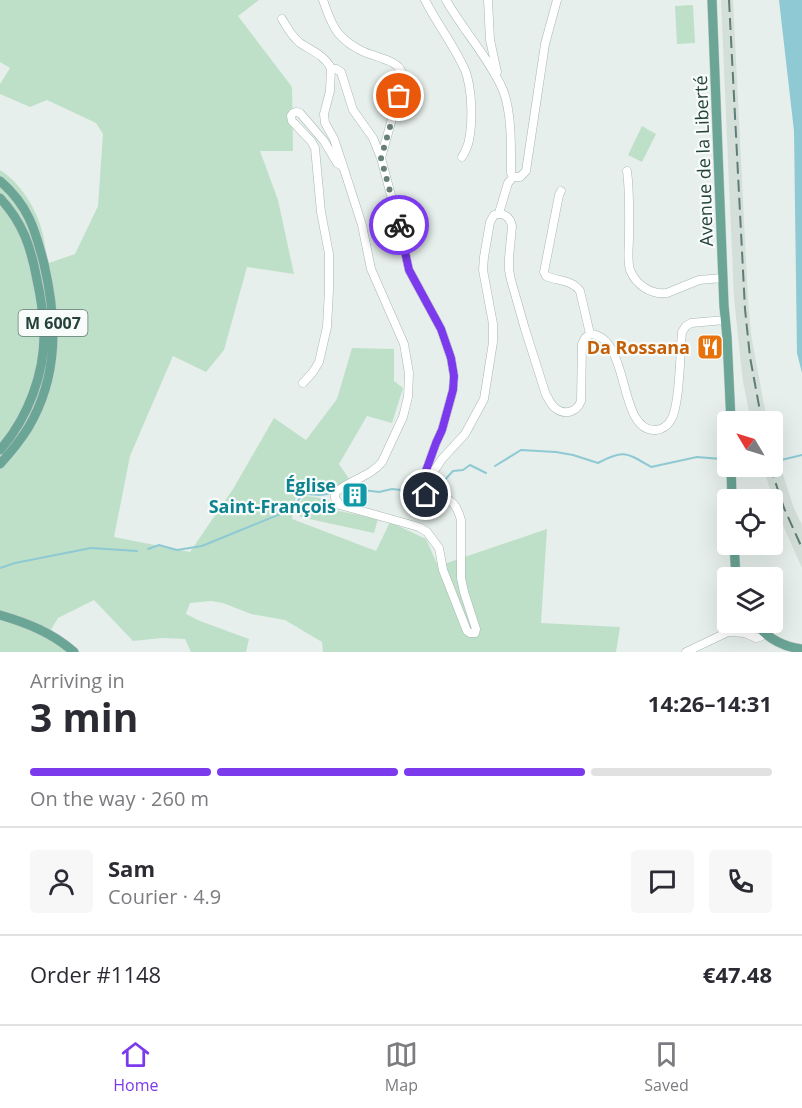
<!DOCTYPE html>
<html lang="en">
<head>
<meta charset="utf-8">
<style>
  :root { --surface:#fff; --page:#f7f7f7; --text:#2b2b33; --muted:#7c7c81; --line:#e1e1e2; --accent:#7c3aed }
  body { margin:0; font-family:"Open Sans",sans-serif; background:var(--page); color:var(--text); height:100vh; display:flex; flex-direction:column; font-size:22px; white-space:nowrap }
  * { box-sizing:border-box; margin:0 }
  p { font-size:20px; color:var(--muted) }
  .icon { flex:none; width:33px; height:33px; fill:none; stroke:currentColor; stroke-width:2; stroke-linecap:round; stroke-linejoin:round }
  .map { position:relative; height:652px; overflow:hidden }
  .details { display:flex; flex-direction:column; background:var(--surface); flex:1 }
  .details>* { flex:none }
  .needle { width:39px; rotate:308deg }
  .fabs { position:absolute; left:717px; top:411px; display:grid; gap:12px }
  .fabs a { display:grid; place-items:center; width:66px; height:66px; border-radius:6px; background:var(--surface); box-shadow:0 6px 24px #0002; font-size:30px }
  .pin { position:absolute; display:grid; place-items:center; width:51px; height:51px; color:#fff; margin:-26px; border:3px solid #fff; border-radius:50%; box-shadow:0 2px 6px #0007 }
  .courier { position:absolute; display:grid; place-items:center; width:60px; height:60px; margin:-30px; border:4px solid #7c3aed; border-radius:50%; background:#fff; color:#222; box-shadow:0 2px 8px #0007 }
  .overview em { font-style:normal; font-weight:700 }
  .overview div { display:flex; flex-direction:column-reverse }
  .overview { display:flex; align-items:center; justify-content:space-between; height:102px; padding:0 30px }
  h1 { font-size:39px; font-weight:700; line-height:45px }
  .bar { display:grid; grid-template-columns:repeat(4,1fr); gap:9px 6px; align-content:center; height:72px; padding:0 30px }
  .bar i { height:8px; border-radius:4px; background:var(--line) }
  .bar .active { background:var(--accent) }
  .bar p { grid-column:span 4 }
  .line { display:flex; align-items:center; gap:15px; padding:0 30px; border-top:2px solid var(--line) }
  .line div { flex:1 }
  .round { display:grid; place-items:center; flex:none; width:63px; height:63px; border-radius:6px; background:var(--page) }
  .tabs { display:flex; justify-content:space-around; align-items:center; height:84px; border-top:2px solid var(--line); background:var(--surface); font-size:16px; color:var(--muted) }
  .tabs a { display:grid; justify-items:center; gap:3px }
  .tabs .active { color:var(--accent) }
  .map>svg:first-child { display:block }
</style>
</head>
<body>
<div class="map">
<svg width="802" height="652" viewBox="0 0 802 652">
  <rect width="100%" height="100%" fill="#e6efeb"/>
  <path fill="#d4dfda" d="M721,0H733L748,299L751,334L767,421H751L743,382L734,298Z
    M773,443L793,506L802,525V568L778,514L763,467L772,466Z"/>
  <path fill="#bfe0c8" d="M0,0H259L238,16L292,87L293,151H260L278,200L294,274L247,267L224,350L206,372L173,356L130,456L114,537L190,552L233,489L274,418L306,440L337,399L352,348L394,349V381L403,388L392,423L367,416L339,464L349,479L331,493L297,490L292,519L376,551L390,522L426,539L438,566L547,529L541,623L620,627L616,652H323L322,642L285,620L251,614L223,603L211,601L190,603L186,614L200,621L249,639L246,652H191L185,639L162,638L133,641L94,600L58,618L46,638L67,652H0V170C21,183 38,211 43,235C45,244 46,254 49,263L75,254L98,206L103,134L96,123L47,100L30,107L0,94V84L10,68L0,62Z
    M693,5L695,43L677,44L675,6Z
    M642,126L656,134L642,162L628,155Z
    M306,496L328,499L331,507L339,511L378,519L374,533L300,517C299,508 298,501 306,496Z"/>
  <path fill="#8ec9d4" d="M779,0H802V373L797,353L794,131Z"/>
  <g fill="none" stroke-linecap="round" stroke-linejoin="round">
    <path stroke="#8ec9d4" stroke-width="2" d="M777,461L802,455
      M495,466L521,450L556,452L573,455L598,463C624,449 627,453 651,467L697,457L721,459
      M433,483H442L453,471L463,470L470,465L486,473
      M343,492L363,490L379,492L392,489L420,492
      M148,549L159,545L177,550L202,546L295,508L299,499L305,494L320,495L328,494
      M0,568L15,563L91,548L137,551"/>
    <defs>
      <path id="minor" d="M323,0C327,11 331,25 339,34C345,41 354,47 362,51C372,56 395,60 400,69C403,73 402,79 402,83L381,158
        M425,0C437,24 454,45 465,70C472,88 473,120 469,140C468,146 465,152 462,157
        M446,0C463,30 489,58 503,90C512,113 511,148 511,173L513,177H520L526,171L545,44L557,0
        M488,0L490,40L497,72L495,75
        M282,19C287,27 292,37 300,43C312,51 324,55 331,68
        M331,68L336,69L341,72L353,110L373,138L381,158L400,229L409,270L441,329L451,358L454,376L453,390L442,430L436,443L423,479L421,489L422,493L428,495L432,492L431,480L434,471L442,459L465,434L484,399L493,342V324L483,270L484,257L490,222L494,215C504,212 510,217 512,226L509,258V270L511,280L525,329L546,395C549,399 551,405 555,408C565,416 577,412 581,401L582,344L585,338L590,334C631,336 617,433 656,430C663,429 668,425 671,420C680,405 680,352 682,332L686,326L691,323L725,320
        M331,68L330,91L324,114L325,123L334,139L343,166L362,225L371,269L404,344L409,373L408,397L403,417L382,462C370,477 349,480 335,493V498L340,505L419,527L427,532L439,548L443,570L467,631L470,633H475L476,629L464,592L461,578V520C455,499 450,501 432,492
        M627,171C630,193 629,215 629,237C629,247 627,260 630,270C636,285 651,295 667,293L699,280L723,278
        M561,191L559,195L544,272L546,276C557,281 573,280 580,291L590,334
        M499,213L508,183L513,177
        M303,383L313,372L319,362L327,327L329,290V254L321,212L315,148L311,141L292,121L291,116L293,113L296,112L300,113L324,141L337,163L342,166
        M686,652L728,632L745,633L756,638L760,637L765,634"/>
      <path id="major" d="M712,0L724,306L727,337L731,422
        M0,181C28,205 35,229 44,264C57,320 59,376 28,428C20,441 10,453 0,464
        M0,198C23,223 31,247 37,280C41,297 43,314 44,331C45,373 28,418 0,450
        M731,466L732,500
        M734,544L736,578
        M0,615C28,623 52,633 74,652
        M754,622C766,637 783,647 802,649"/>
    </defs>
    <use href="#minor" stroke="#a8b8b2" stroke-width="9"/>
    <use href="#major" stroke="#c2cac8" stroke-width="10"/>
    <use href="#minor" stroke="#fff" stroke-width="8"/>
    <use href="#major" stroke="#6aa596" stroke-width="9"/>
    <path stroke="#5f7d75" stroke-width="2" stroke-dasharray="12 6" stroke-linecap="butt" d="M729,0L745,309L750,357L762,422
      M770,466L784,508L802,548"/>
  </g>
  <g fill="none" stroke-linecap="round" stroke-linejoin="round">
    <path stroke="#687f78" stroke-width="6" stroke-dasharray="0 10.8" d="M399,96L381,158L399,225"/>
    <path stroke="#7c3aed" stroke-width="8" d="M399,225L409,270L441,329L451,358L454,376L453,390L442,430L436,443L423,479L421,489L423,493L426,495"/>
  </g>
  <defs>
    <symbol id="restaurant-square" viewBox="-11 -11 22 22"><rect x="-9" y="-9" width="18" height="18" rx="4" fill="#e8710a" stroke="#f7fbf9"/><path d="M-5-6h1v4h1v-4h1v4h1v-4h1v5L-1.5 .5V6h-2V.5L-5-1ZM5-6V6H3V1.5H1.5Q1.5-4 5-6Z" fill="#fff"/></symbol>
    <symbol id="building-square" viewBox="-11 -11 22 22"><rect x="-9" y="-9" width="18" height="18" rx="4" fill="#0f9aa8" stroke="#f7fbf9"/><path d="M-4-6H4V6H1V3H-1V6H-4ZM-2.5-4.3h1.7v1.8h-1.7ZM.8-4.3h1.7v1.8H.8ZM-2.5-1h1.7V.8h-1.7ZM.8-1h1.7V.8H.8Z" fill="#fff"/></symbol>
  </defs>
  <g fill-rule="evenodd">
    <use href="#restaurant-square" x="695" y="332" width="30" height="30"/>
    <use href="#building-square" x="340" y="480" width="30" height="30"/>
  </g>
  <g text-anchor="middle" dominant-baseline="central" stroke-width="4.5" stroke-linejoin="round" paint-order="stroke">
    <rect fill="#f7fbf9" stroke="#637a73" stroke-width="1.5" x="18.5" y="310" width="69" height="26" rx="4.5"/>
    <g font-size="16" font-weight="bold" fill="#24423a">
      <text x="53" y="323">M 6007</text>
    </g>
    <g font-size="18" fill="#24423a" stroke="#f7fbf9">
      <text transform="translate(703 161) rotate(-92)">Avenue de la Liberté</text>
    </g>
    <g font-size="18" font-weight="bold" fill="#c56008" stroke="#f7fbf9" text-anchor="end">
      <text x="690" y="347">Da Rossana</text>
    </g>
    <g font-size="18" font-weight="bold" fill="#0d838f" stroke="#f7fbf9" text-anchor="end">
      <text x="336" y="485">Église<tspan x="336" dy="21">Saint-François</tspan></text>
    </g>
  </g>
</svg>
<div class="fabs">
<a><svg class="needle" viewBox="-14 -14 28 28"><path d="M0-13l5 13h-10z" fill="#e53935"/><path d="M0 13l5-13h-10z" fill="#7c7c81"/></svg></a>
<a><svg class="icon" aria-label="locate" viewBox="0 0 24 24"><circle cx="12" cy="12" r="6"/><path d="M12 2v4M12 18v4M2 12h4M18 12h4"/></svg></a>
<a><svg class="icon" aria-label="layers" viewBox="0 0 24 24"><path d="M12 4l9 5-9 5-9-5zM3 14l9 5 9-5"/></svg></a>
</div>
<div class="pin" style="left:399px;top:96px;background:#ea580c"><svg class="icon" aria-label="bag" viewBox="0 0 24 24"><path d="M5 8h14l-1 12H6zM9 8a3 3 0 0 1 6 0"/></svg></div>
<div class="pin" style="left:426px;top:495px;background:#1f2937"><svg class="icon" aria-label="home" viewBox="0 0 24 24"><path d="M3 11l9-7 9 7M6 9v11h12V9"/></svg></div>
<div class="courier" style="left:399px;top:225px"><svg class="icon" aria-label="bike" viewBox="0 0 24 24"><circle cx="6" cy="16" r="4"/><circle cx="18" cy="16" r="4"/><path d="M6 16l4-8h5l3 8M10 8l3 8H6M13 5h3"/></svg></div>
</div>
<section class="details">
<div class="overview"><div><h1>3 min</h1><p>Arriving in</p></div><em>14:26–14:31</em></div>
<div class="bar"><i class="active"></i><i class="active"></i><i class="active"></i><i></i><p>On the way · 260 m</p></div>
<div class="line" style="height:108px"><a class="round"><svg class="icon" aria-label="person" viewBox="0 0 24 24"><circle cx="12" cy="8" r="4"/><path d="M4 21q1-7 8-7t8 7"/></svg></a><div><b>Sam</b><p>Courier · 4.9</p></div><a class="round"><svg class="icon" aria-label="chat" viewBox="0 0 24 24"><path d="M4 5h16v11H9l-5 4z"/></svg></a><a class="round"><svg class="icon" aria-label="phone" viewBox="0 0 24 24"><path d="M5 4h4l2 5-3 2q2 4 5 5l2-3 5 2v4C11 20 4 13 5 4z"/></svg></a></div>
<div class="line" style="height:78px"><div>Order #1148</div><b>€47.48</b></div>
</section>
<nav class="tabs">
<a class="active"><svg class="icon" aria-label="home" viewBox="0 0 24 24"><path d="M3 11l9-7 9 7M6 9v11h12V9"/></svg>Home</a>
<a><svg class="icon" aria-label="map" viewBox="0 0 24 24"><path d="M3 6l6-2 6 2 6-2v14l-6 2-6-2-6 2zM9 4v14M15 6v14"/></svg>Map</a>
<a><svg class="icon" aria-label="saved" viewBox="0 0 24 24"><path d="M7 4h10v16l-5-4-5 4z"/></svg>Saved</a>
</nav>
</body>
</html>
